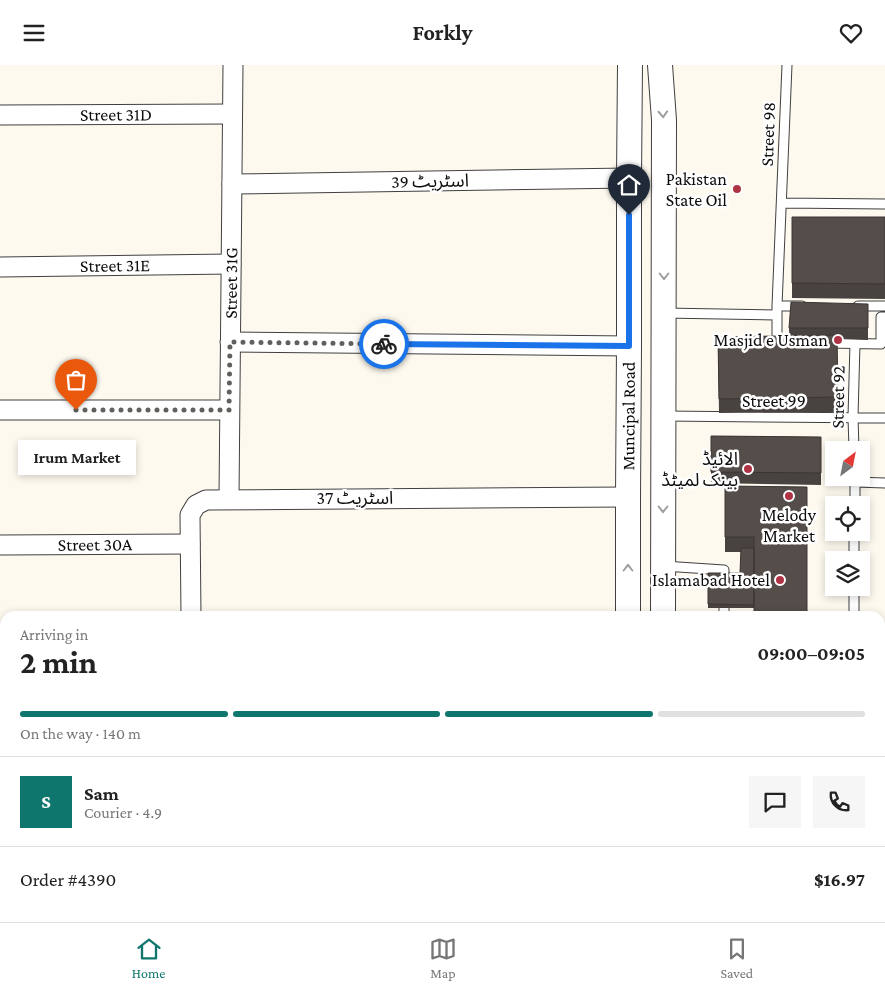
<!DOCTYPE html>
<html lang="en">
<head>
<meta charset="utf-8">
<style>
  :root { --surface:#fff; --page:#f6f6f6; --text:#222; --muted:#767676; --line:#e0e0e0; --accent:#0f766e }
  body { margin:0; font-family:"Crimson Pro","Noto Sans Arabic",serif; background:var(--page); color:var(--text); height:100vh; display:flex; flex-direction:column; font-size:19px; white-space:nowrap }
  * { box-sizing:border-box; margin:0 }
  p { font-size:16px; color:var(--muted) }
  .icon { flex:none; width:28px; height:28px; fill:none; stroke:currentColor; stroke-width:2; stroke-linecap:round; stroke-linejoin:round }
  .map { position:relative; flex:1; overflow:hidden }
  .drawer { position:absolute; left:0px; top:546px; width:885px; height:311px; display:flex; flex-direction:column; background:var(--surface); border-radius:15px 15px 0 0; box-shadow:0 2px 8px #0003 }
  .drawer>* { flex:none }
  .needle { width:32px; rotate:32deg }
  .controls { position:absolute; left:825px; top:376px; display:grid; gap:10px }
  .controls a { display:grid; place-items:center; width:45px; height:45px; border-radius:0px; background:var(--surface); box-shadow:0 2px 8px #0003; font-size:25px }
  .pin { position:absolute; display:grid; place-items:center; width:42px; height:42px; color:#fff; margin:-51px -21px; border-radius:50% 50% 50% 0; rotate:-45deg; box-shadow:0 0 5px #0007 }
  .pin .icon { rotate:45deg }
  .courier { position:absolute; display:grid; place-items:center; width:50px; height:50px; margin:-25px; border:4px solid #1a73e8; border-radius:50%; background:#fff; color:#222; box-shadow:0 1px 6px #0007 }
  .bubble { position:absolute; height:35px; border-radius:0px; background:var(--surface); box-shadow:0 2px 8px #0003; font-size:16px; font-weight:700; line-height:35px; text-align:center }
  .head em { font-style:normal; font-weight:700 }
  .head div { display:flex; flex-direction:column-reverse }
  .head { display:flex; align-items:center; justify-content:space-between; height:85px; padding:0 20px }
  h1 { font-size:32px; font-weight:700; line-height:38px }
  .bar { display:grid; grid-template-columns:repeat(4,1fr); gap:8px 5px; align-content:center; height:60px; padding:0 20px }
  .bar i { height:6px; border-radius:4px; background:var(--line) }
  .bar .active { background:var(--accent) }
  .bar p { grid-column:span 4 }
  .line { display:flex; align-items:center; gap:12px; padding:0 20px; border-top:1px solid var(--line) }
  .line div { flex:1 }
  .round { display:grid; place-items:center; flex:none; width:52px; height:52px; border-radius:0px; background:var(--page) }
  header { display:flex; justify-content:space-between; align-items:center; height:65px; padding:0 20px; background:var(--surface); font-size:22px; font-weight:700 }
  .tab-bar { display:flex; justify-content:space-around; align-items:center; height:70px; border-top:1px solid var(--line); background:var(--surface); font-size:14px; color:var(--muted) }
  .tab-bar a { display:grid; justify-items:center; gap:2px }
  .tab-bar .active { color:var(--accent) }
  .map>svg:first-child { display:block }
</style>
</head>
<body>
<header><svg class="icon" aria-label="menu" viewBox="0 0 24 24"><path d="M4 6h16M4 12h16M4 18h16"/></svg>Forkly<svg class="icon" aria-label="heart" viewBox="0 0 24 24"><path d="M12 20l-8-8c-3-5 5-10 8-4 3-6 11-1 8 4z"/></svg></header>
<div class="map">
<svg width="885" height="857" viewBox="0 0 885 857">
  <rect width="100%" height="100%" fill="#fdf9ef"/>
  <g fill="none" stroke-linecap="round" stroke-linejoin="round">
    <defs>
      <path id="service" d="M782,138L885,139
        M777,241H802
        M858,241H885
        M664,248L777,250
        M781,278H777V241L787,0
        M827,278L881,279V252H885
        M663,351L885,353
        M854,385L853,352L855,278
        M855,417L885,418
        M855,440V413
        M854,495V468
        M663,501L724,505V512
        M724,543V551
        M854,551V522
        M880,769H885"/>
      <g id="minor">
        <path id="s1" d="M0,50L232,49"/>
        <path d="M232,119L629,113"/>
        <path id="s2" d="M0,202L231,199"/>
        <path d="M230,277L629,281"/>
        <path d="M0,345H229"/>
        <path id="s3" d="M229,434L233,0"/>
        <path id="s4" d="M0,480L190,479"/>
        <path d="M191,551L190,450L196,440L206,435L628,432"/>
        <path d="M200,852V857"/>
      </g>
      <g id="tertiary">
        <path d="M660,0L664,55L663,551"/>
        <path id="s5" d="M628,551V432L629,281V113L630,0"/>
        <path d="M626,857V852"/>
        <path d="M661,857V852"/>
      </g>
    </defs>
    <use href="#service" stroke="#404040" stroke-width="11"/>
    <use href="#minor" stroke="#404040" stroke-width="21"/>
    <use href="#tertiary" stroke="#404040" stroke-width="26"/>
    <use href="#service" stroke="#fff" stroke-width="9"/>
    <use href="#minor" stroke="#fff" stroke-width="19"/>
    <use href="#tertiary" stroke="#fff" stroke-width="24"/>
  </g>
  <path fill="#484240" d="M792,152H885V234L792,233Z
    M868,239V275L837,274L838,347L719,348L718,272L789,271V263Z
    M711,371L821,372V420L711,418Z
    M725,421L807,422L754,543H708V508H740L741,487H725Z"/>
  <path fill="#544d4a" stroke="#3b3634" d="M792,152H885V219L792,218Z
    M791,237L868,239V263H789Z
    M837,270L838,332L719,334L718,272Z
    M711,371L821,372V408L711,407Z
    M725,421L807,422V551H754V472H725Z
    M741,483H754V540L708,539V508H740Z"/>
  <defs><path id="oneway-chevron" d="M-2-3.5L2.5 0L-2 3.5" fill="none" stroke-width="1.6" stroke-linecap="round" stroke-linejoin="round" transform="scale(1.25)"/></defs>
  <g stroke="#9e9e9e">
    <use href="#oneway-chevron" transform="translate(663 49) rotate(87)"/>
    <use href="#oneway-chevron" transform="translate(664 211) rotate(90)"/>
    <use href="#oneway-chevron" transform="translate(663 444) rotate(90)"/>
    <use href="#oneway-chevron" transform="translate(628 503) rotate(-90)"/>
  </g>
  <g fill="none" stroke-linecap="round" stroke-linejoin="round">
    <path stroke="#61605c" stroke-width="5" stroke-dasharray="0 9" d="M76,345H229L230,277L384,279"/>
    <path stroke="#1a73e8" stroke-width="6" d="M384,279L629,281V150"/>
  </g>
  <g fill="#ae3445" stroke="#fff" stroke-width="2">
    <circle cx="737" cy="124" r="5"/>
    <circle cx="838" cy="275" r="5"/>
    <circle cx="748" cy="404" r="5"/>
    <circle cx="789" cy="431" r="5"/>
    <circle cx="780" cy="515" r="5"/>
  </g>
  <g text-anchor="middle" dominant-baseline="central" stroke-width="5" stroke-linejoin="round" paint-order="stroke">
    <g font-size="18" fill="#0d0d0d" stroke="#fff">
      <text stroke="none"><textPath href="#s1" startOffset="116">Street 31D</textPath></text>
      <text transform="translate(768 69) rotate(-88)">Street 98</text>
      <text transform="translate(430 116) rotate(-1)">اسٹریٹ 39</text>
      <text stroke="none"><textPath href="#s2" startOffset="115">Street 31E</textPath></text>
      <text stroke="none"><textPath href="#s3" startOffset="216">Street 31G</textPath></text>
      <text transform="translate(838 332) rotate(-89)">Street 92</text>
      <text x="774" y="336">Street 99</text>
      <text stroke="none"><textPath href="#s5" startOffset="200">Muncipal Road</textPath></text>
      <text x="355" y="433">اسٹریٹ 37</text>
      <text stroke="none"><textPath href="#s4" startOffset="95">Street 30A</textPath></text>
    </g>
    <g font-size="18" fill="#0d0d0d" stroke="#fff" text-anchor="end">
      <text x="727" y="114">Pakistan<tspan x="727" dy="21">State Oil</tspan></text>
      <text x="828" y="275">Masjid e Usman</text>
      <text x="738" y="394">الائیڈ<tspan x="738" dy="21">بینک لمیٹڈ</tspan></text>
      <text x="789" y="450" text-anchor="middle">Melody<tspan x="789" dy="21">Market</tspan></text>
      <text x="770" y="515">Islamabad Hotel</text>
    </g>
  </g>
</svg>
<div class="controls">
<a><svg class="needle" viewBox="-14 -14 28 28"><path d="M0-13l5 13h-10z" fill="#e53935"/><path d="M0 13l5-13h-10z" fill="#767676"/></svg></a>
<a><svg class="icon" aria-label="locate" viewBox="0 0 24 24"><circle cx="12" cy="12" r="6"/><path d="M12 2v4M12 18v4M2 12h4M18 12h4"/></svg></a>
<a><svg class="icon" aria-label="layers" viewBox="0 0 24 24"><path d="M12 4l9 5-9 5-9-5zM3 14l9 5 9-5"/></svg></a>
</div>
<div class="pin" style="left:76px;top:345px;background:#ea580c"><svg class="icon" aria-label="bag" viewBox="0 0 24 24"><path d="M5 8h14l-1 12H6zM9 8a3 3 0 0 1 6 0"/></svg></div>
<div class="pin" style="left:629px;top:150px;background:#1f2937"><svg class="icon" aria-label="home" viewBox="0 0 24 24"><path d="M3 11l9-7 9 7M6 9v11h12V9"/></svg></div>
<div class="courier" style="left:384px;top:279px"><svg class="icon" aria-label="bike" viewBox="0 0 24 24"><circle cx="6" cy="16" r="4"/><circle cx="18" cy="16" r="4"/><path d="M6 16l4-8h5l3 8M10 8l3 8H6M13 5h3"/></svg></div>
<div class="bubble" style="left:18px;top:375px;width:118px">Irum Market</div>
<section class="drawer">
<div class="head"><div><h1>2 min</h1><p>Arriving in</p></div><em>09:00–09:05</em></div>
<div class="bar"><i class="active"></i><i class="active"></i><i class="active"></i><i></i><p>On the way · 140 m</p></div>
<div class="line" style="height:90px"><b class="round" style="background:var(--accent);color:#fff">S</b><div><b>Sam</b><p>Courier · 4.9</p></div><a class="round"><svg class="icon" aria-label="chat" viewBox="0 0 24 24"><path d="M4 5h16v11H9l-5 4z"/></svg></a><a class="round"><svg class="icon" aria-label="phone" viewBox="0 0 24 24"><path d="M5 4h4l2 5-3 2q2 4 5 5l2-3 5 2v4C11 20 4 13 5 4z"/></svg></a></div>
<div class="line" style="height:65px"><div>Order #4390</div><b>$16.97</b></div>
</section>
</div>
<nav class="tab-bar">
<a class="active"><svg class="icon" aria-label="home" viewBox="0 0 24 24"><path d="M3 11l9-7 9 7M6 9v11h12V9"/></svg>Home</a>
<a><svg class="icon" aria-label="map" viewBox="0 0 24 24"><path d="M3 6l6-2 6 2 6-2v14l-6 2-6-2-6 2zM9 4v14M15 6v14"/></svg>Map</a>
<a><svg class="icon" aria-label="saved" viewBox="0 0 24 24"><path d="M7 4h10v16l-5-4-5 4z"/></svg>Saved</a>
</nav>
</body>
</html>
